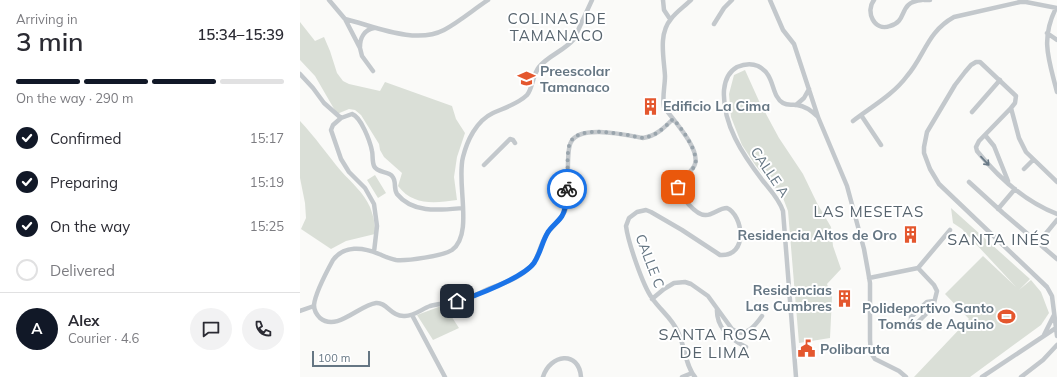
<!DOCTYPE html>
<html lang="en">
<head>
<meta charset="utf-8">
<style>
  :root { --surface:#fff; --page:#f2f2f3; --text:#2b2b33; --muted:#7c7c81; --line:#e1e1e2; --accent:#111827 }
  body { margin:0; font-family:Mulish,sans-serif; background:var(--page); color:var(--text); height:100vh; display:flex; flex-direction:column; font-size:15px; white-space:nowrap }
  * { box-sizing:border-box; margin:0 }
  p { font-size:13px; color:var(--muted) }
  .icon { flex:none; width:22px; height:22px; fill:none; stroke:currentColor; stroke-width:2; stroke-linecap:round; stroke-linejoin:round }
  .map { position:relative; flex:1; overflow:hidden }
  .sheet { display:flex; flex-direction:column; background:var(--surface); width:300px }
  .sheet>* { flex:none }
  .scale { position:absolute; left:12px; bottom:10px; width:58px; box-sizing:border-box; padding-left:4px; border:2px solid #657683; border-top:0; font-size:11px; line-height:14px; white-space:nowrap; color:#657683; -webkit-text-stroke:3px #fff; paint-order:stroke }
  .pin { position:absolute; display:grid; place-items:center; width:34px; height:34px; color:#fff; margin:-17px; border-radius:8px; box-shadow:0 2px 6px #0006 }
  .courier { position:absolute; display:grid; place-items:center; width:40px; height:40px; margin:-20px; border:3px solid #1a73e8; border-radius:50%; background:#fff; color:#222; box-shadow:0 1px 5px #0007 }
  .overview em { font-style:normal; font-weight:600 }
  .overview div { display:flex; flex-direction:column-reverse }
  .overview { display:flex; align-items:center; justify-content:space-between; height:68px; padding:0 16px }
  h1 { font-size:26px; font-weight:600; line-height:30px }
  .bar { display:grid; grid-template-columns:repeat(4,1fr); gap:6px 4px; align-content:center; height:48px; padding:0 16px }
  .bar i { height:5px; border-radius:3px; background:var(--line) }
  .bar .active { background:var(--accent) }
  .bar p { grid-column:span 4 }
  .line { display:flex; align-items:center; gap:10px; padding:0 16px; border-top:1px solid var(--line) }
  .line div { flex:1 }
  .round { display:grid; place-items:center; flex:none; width:42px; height:42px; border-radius:21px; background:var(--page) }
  ol { padding:0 16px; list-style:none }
  li { display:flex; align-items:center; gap:12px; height:44px }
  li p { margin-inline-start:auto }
  li .icon { padding:4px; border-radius:50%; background:var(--accent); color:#fff; stroke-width:4 }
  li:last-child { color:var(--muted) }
  li i { width:22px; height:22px; border:2px solid var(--line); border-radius:50% }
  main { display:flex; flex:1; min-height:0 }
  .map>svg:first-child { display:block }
</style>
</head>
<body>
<main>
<section class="sheet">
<div class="overview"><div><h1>3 min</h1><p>Arriving in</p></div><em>15:34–15:39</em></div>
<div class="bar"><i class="active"></i><i class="active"></i><i class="active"></i><i></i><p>On the way · 290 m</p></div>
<ol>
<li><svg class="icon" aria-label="check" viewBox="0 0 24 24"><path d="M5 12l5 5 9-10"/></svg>Confirmed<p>15:17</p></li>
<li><svg class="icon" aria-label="check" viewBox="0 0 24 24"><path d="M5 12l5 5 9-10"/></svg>Preparing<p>15:19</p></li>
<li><svg class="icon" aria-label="check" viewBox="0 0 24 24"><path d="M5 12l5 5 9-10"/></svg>On the way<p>15:25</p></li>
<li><i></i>Delivered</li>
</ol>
<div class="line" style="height:72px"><b class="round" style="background:var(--accent);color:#fff">A</b><div><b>Alex</b><p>Courier · 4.6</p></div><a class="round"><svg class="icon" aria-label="chat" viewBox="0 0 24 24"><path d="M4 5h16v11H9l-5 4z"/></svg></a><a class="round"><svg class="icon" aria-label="phone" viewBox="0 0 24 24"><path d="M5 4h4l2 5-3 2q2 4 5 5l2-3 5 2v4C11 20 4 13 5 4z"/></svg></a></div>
</section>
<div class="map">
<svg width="757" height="377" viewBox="0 0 757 377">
  <rect width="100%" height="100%" fill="#fafaf8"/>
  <path fill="#dadfd7" d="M0,22L15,41L24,37L30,51L37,73L43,81L49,84L80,91L85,82L152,106L156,119L165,133L157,157L154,177L157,200C135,203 113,206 98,186L102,173L84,157L80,150L79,144L61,115L55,110L49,109L37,114L15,76L0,60Z
    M445,70L459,101L479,138L503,174L517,203L531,227L533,246L541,269L527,284L532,297L530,338L499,343L488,211L483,198L456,166L442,145L431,117L429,94L434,75Z
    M0,121C15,137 27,154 41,171C51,182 64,193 70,207C73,215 76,226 75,234L46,241L31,249L1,229L6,218L5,203L0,178Z
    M75,175L86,193L78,198L67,180Z
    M651,208L730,279L719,290L731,280L741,292L749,313L741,325L670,377H614L669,319L645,294L683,256L716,287L662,229L653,223Z
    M144,305L159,328L133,340L117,315Z"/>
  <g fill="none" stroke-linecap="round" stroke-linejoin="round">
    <path stroke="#c3c8cc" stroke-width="4.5" d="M29,0L45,19L60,48L62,56L73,71
      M292,0L274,39C264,51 249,55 239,67C232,76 233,88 227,95C218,104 204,108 193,113C176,121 167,141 163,157C156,183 174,234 152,250C143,256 107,261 96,260C90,259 84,256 79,254C63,247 44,245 33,260C27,271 15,294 14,305C14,310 17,315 20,318C37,332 59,305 76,303C87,302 91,317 105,316C114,316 122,309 130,306C141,303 152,303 163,300C172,297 180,293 188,289C202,284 217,279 228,269C238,261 239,248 245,237C250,227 261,221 265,211C268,201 268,188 268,178C268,169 267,149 271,142C280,124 326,135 343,138C356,136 364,128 373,119
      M363,0L364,10L370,19
      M391,0C385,6 376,12 371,19C358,34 364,58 365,76C365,86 362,97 364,107C373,120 400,148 395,164C393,172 381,177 378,187C380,196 396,216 406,215C413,215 419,208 427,208C443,215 449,257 420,255L382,230L351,212L346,210L337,212L329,218L326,226C328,242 343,286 352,298C360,310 372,318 378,332C385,346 385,365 395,377
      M470,0L483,30L494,44L518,117L547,186L564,249L568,271L570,283V340L571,353L575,359L599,371L606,377
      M574,0C565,11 574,32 590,26C609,21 597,2 622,0
      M624,0H630
      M756,8C740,40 749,60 757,92
      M45,19C74,26 115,45 144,30C159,22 173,10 188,0
      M414,24L424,8L432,0
      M747,33L757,40
      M60,47C60,38 64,30 74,28
      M0,74L13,88L24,103L41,118
      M496,105L504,98L509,89
      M711,108L679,141L676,147L677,151C698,177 726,202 757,214
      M672,112L700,80
      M561,115L581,145
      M553,121C571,107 593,95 607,76C625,55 627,32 654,17L720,2H726L757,8
      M685,135L694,146L708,181
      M184,165L210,139L213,140L215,143
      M724,169L733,160
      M669,182L703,213L757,259
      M757,182L726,152L719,138L711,108L715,103L716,96L680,62H676L671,65L665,72L655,85L627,132L624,147V153L630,169L639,184L747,287L752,296L757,336
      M698,209L715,189
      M738,243L757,220
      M74,252L77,226L74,204L65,188L49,172L41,159L31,130L33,125L41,118L52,114C61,117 70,141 72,151C73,155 72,161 74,166C77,173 88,171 92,176C97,181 93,188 97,194C113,214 141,210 163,208
      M618,268L634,285L637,291L633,307L617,323H611V317L627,302L634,301
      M618,268L650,230
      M569,278L618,268
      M352,299L364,289L374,283L385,282L391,284L408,296L432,329C445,339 455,326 462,316
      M417,309C416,328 430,339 446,347
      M0,311L14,306
      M112,315L145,377
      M744,335L754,315
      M243,377C250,354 279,350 281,377
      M382,377L392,373
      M496,377L483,211C479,199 471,191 463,181C443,155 422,124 424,90C425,80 428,72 437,67C444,64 451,63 458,66C476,75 470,95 483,103C488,106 492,104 497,105C505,106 513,112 518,117
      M682,377L756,328
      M721,377L743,360L757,345"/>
  </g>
  <defs><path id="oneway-shaft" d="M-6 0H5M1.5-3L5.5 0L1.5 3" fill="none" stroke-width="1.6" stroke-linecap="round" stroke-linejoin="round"/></defs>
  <use stroke="#6a7a87" href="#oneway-shaft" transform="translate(685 161) rotate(47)"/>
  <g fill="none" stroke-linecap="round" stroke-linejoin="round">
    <path stroke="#99a4ac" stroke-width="4" stroke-dasharray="0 7.2" d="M267,189C269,175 266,160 269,146C274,122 326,135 343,138C356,136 364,128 373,119C381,127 402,156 394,167C389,174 381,178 378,187"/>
    <path stroke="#1a73e8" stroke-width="5" d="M157,301C174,297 224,277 234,263C240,254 242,242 248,232C252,226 258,222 262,216C267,208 266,198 267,189"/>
  </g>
  <defs>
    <symbol id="school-bare" viewBox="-9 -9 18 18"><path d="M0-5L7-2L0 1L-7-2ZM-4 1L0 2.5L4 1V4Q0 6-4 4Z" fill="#e4572e" stroke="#fff" stroke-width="2.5" paint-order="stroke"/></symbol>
    <symbol id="building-bare" viewBox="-9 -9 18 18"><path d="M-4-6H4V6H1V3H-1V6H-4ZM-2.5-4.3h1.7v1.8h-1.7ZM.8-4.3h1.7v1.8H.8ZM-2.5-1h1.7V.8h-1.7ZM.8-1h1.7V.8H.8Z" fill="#e4572e" stroke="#fff" stroke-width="2.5" paint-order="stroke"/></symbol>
    <symbol id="stadium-bare" viewBox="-9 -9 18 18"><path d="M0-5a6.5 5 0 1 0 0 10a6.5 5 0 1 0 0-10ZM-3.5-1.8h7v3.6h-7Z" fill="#e4572e" stroke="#fff" stroke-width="2.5" paint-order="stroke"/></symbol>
    <symbol id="civic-bare" viewBox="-9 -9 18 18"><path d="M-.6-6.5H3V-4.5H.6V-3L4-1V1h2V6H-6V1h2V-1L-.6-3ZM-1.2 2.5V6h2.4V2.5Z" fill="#e4572e" stroke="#fff" stroke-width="2.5" paint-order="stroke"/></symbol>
  </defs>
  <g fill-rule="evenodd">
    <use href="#school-bare" x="214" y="66" width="25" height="25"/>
    <use href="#building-bare" x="338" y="94" width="25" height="25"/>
    <use href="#building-bare" x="598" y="222" width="25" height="25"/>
    <use href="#building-bare" x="532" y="286" width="25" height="25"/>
    <use href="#stadium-bare" x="694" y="304" width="25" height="25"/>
    <use href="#civic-bare" x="494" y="336" width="25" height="25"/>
  </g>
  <g text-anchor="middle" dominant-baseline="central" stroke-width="4" stroke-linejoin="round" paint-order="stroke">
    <g font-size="14" font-weight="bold" fill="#657683" stroke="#fff" text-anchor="start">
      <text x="240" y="71">Preescolar<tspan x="240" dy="16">Tamanaco</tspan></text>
      <text x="363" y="106">Edificio La Cima</text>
      <text x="597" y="235" text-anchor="end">Residencia Altos de Oro</text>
      <text x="532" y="290" text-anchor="end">Residencias<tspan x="532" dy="16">Las Cumbres</tspan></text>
      <text x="694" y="308" text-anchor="end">Polideportivo Santo<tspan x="694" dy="16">Tomás de Aquino</tspan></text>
      <text x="520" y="349">Polibaruta</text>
    </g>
    <g font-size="14" fill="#657683" stroke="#fff">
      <text transform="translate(470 172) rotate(56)">CALLE A</text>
      <text transform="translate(350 261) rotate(69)">CALLE C</text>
    </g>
    <g font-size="15" letter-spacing="1" fill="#57646e" stroke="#fff">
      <text x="257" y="18">COLINAS DE<tspan x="257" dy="17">TAMANACO</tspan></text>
      <text x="569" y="211">LAS MESETAS</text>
    </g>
    <g font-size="16" letter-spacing="1" fill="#57646e" stroke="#fff">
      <text x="699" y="239">SANTA INÉS</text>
      <text x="415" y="334">SANTA ROSA<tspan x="415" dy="18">DE LIMA</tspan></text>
    </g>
  </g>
</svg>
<div class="scale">100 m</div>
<div class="pin" style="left:378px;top:187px;background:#ea580c"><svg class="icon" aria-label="bag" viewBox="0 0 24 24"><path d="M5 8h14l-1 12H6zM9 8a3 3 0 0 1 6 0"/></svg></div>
<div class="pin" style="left:157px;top:301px;background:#1f2937"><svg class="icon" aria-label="home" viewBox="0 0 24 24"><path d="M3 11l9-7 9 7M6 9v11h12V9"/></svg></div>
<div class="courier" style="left:267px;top:189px"><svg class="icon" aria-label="bike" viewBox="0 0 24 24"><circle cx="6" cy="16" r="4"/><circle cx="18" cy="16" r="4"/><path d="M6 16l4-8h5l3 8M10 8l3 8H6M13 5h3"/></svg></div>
</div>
</main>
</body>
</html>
